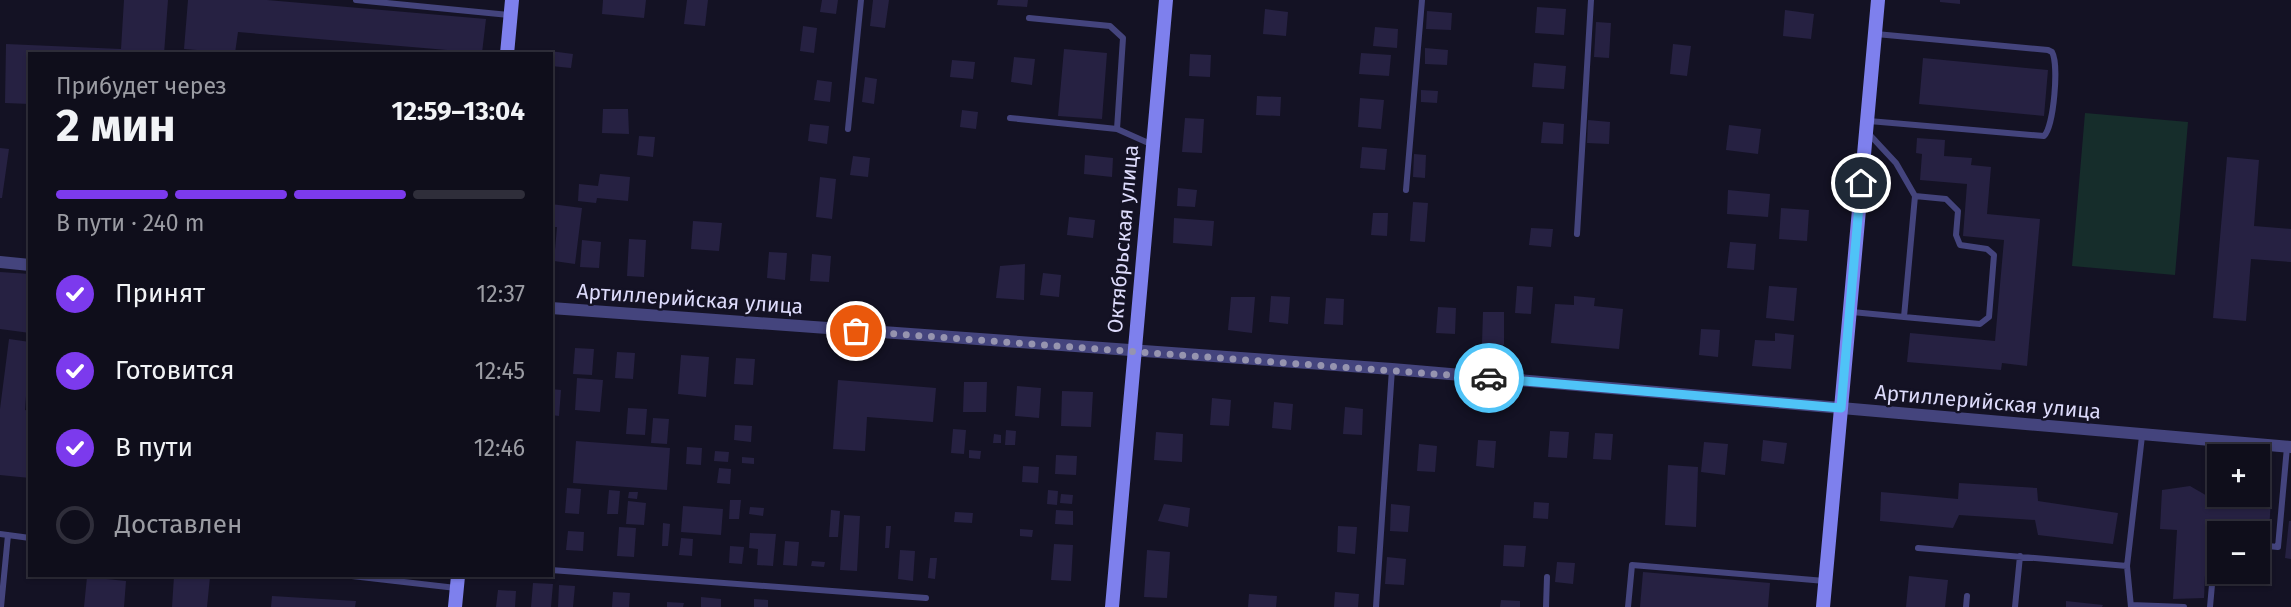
<!DOCTYPE html>
<html lang="ru">
<head>
<meta charset="utf-8">
<style>
  :root { --surface:#0f0e1b; --page:#181724; --text:#f1f3f6; --muted:#9b9ca3; --line:#2f2e3a; --accent:#7c3aed }
  body { margin:0; font-family:"Fira Sans",sans-serif; background:var(--page); color:var(--text); height:100vh; display:flex; flex-direction:column; font-size:26px; white-space:nowrap }
  * { box-sizing:border-box; margin:0 }
  p { font-size:23px; color:var(--muted) }
  .icon { flex:none; width:38px; height:38px; fill:none; stroke:currentColor; stroke-width:2; stroke-linecap:round; stroke-linejoin:round }
  .map { position:relative; flex:1; overflow:hidden }
  .panel { position:absolute; left:28px; top:52px; width:525px; height:525px; display:flex; flex-direction:column; background:var(--surface); border-radius:0px; box-shadow:0 2px 5px #0004,0 0 0 2px var(--line) }
  .panel>* { flex:none }
  .fabs { position:absolute; left:2207px; top:444px; display:grid; gap:14px }
  .fabs a { display:grid; place-items:center; width:63px; height:63px; border-radius:0px; background:var(--surface); box-shadow:0 2px 5px #0004,0 0 0 2px var(--line); font-size:35px }
  .pin { position:absolute; display:grid; place-items:center; width:60px; height:60px; color:#fff; margin:-30px; border:4px solid #fff; border-radius:50%; box-shadow:0 2px 7px #0007 }
  .courier { position:absolute; display:grid; place-items:center; width:70px; height:70px; margin:-35px; border:5px solid #4fc3f7; border-radius:50%; background:#fff; color:#222; box-shadow:0 2px 9px #0007 }
  .head em { font-style:normal; font-weight:700 }
  .head div { display:flex; flex-direction:column-reverse }
  .head { display:flex; align-items:center; justify-content:space-between; height:119px; padding:0 28px }
  h1 { font-size:46px; font-weight:700; line-height:52px }
  .bar { display:grid; grid-template-columns:repeat(4,1fr); gap:10px 7px; align-content:center; height:84px; padding:0 28px }
  .bar i { height:9px; border-radius:5px; background:var(--line) }
  .bar .active { background:var(--accent) }
  .bar p { grid-column:span 4 }
  ol { padding:0 28px; list-style:none }
  li { display:flex; align-items:center; gap:21px; height:77px }
  li p { margin-inline-start:auto }
  li .icon { padding:7px; border-radius:50%; background:var(--accent); color:#fff; stroke-width:4 }
  li:last-child { color:var(--muted) }
  li i { width:38px; height:38px; border:4px solid var(--line); border-radius:50% }
  .map>svg:first-child { display:block }
</style>
</head>
<body>
<div class="map">
<svg width="2291" height="607" viewBox="0 0 2291 607">
  <rect width="100%" height="100%" fill="#141224"/>
  <path fill="#162d2b" d="M2085,113L2188,122L2175,275L2072,266Z"/>
  <path fill="#262142" d="M124,0H168L164,54H30V104L5,103L6,44L121,49Z
    M188,0H267L486,19L482,53L238,32L235,53L184,49Z
    M603,0H646L644,18L602,14Z
    M687,0H708L705,26L684,24Z
    M822,0H838L836,14L820,12Z
    M873,0H889L885,28L870,26Z
    M998,0H1028L1027,7L997,5Z
    M1940,0H1960V4L1940,2Z
    M1537,7L1566,9L1564,35L1535,33Z
    M1265,9L1288,12L1286,36L1263,34Z
    M1785,10L1814,14L1811,39L1783,36Z
    M1427,11L1452,13L1451,30L1426,29Z
    M1596,22L1611,23L1609,58L1594,57Z
    M803,26L817,28L814,53L800,51Z
    M1375,27L1398,29L1397,48L1373,46Z
    M1673,44L1691,46L1687,76L1670,74Z
    M1425,48L1448,50L1447,65L1425,64Z
    M1064,49L1107,53L1102,119L1058,116Z
    M550,51L573,54L571,68L551,66Z
    M1361,53L1391,55L1389,76L1359,74Z
    M1190,54L1211,55L1210,77L1189,76Z
    M1014,57L1035,59L1032,85L1011,82Z
    M1923,58L2048,70L2044,116L1919,104Z
    M952,60L975,62L973,79L950,77Z
    M1534,63L1566,66L1564,89L1532,87Z
    M865,77L877,79L874,104L862,102Z
    M817,80L832,82L830,102L814,100Z
    M1421,90L1438,91L1437,103L1421,102Z
    M1257,96L1281,97L1280,116L1256,115Z
    M1360,98L1384,100L1381,129L1358,127Z
    M603,109H628L629,134L602,133Z
    M962,110L978,112L976,129L960,127Z
    M1185,118L1204,119L1202,153L1182,152Z
    M1588,120L1610,122L1609,144L1587,143Z
    M1543,122L1564,124L1563,144L1541,143Z
    M810,124L829,126L827,144L808,141Z
    M1729,125L1761,129L1758,154L1726,150Z
    M639,136L655,137L653,157L637,155Z
    M1917,138L1945,140L1944,156L1972,158L1971,165L1991,167L1987,214L2040,219L2027,366L2002,363L2001,370L1907,362L1910,333L1995,341L2004,240L1963,236L1967,184L1920,180L1922,154L1916,153Z
    M1362,147L1387,149L1385,170L1360,168Z
    M0,148L9,149L2,198H0Z
    M1414,154L1426,155L1425,178L1413,177Z
    M1085,155L1113,158L1112,177L1084,174Z
    M853,156L870,158L868,177L850,175Z
    M2227,157L2259,160L2254,226L2291,229V262L2251,259L2246,321L2213,318Z
    M600,174L630,177L628,201L597,198L596,203L578,201L579,184L598,186Z
    M820,177L836,179L832,219L816,217Z
    M1178,188L1197,190L1195,207L1177,206Z
    M1728,190L1770,194L1768,217L1727,214Z
    M1413,202L1428,203L1425,242L1410,241Z
    M551,204L582,208L575,264L554,261L557,227H551Z
    M1781,208L1809,210L1807,241L1779,239Z
    M1373,213H1388L1387,236L1371,235Z
    M1069,217L1095,220L1093,238L1067,235Z
    M1174,218L1214,221L1212,246L1173,243Z
    M693,221L722,223L719,251L691,249Z
    M1531,228L1553,229L1551,247L1529,245Z
    M629,239L646,240L644,277L627,276Z
    M582,240L601,242L599,268L580,267Z
    M1730,242L1756,244L1754,270L1727,268Z
    M769,252L787,253L785,280L767,278Z
    M812,254L831,256L829,282L810,281Z
    M1025,264L1024,300L996,298L1000,266Z
    M0,272L30,274V333L0,329Z
    M1043,273L1061,275L1059,297L1040,295Z
    M1517,286L1533,287L1531,314L1515,313Z
    M1769,286L1797,288L1794,321L1766,318Z
    M1271,296L1290,297L1288,324L1269,322Z
    M1574,296L1595,298L1594,306L1623,309L1619,349L1551,343L1555,304L1574,305Z
    M1231,297H1255L1252,333L1228,330Z
    M1326,298L1344,299L1343,325L1324,324Z
    M1438,307L1456,308L1455,334L1436,333Z
    M1483,312H1504V345L1482,344Z
    M1701,329L1720,330L1718,357L1699,355Z
    M1775,333L1794,335L1791,369L1752,366L1755,340L1775,341Z
    M9,339L30,342L25,410L30,411V478L0,475V409Z
    M575,348L594,349L592,375L573,374Z
    M617,352L635,353L633,379L615,378Z
    M681,355L709,357L706,397L678,394Z
    M736,358L755,359L753,385L734,384Z
    M577,378L603,380L600,412L575,410Z
    M838,380L936,388L933,422L867,417L865,451L833,449Z
    M964,382H987L986,412H963Z
    M1017,386L1041,388L1039,418L1015,416Z
    M551,389L561,390L559,416L551,415Z
    M1062,391L1093,392L1091,427L1061,426Z
    M1212,398L1231,400L1229,426L1210,425Z
    M1274,402L1293,404L1291,430L1272,428Z
    M1345,407L1363,409L1362,435L1343,434Z
    M628,408L647,409L645,435L626,434Z
    M653,418L669,419L667,444L651,443Z
    M735,425L752,426L751,442L734,440Z
    M953,429L966,430L964,454L951,453Z
    M1006,430L1016,431L1015,445H1005Z
    M1550,431L1569,432L1567,458L1548,457Z
    M1156,432L1183,434L1182,462L1154,460Z
    M1595,433L1613,434L1611,460L1593,459Z
    M994,434L1001,435V443H993Z
    M1478,440L1496,441L1494,468L1476,466Z
    M1763,440L1787,443L1784,464L1761,461Z
    M576,441L670,448L667,490L573,483Z
    M1704,442L1728,444L1725,475L1701,472Z
    M1419,444L1437,446L1435,472L1417,471Z
    M687,447L702,448L701,465L686,464Z
    M969,450L981,451L980,459L969,458Z
    M715,451L729,452L728,462L714,461Z
    M1056,455L1077,456L1076,475L1055,474Z
    M742,457L754,458V464L742,463Z
    M1668,465L1698,467L1696,527L1665,525Z
    M1023,466L1039,467L1038,483L1022,482Z
    M719,468L731,469L730,484L717,483Z
    M1959,483L2037,488L2038,501L2118,513L2113,544L2038,535L2035,520L1959,515L1953,528L1880,521L1881,492L1958,499Z
    M2190,486L2209,497L2271,499L2269,531L2207,530L2204,598L2173,599L2177,530L2160,529L2162,490Z
    M567,488L581,489L579,514L565,513Z
    M609,490L620,491L618,514H607Z
    M1048,490L1058,491L1057,505L1047,504Z
    M629,492H638L637,499L628,498Z
    M1061,494L1073,495L1072,504L1060,503Z
    M730,500H741L739,519H729Z
    M628,501L646,503L644,525L626,524Z
    M1534,502L1549,503L1548,519L1533,518Z
    M1164,504L1190,508L1188,527L1158,521Z
    M1391,504L1410,506L1408,532L1390,531Z
    M683,506L723,509L721,535L681,532Z
    M750,507L764,508L763,516L749,514Z
    M831,510L840,511L838,537H829Z
    M1056,510L1073,511V525L1055,524Z
    M955,512L973,513L972,523L954,522Z
    M844,515L860,516L857,571L840,570Z
    M2289,521H2291V559L2285,558Z
    M663,523L670,524L668,546H662Z
    M886,526H891L889,548H885Z
    M1338,526L1357,527L1355,554L1337,552Z
    M619,527L636,528L634,557L617,556Z
    M1020,529L1033,530L1032,537L1020,536Z
    M568,531L584,532L583,551L566,550Z
    M750,533L776,534L773,566L757,565L758,549L749,548Z
    M681,538L693,539L692,556L679,555Z
    M785,541L799,542L797,566L783,565Z
    M1054,544L1073,545L1071,581L1051,580Z
    M1504,545L1526,546L1524,567L1503,566Z
    M730,546L744,547L742,564L729,563Z
    M900,550L915,551L913,581L898,579Z
    M1147,550L1170,552L1167,598L1144,597Z
    M1387,557L1406,559L1404,585L1385,584Z
    M930,558H937L935,579L928,578Z
    M812,561L825,562L824,567L811,566Z
    M1557,562L1575,563L1573,584L1555,582Z
    M1643,572L1770,583L1768,607H1640Z
    M174,576L210,577L207,607H172Z
    M1909,576L1948,580L1945,607H1906Z
    M87,577L126,581L124,607H84Z
    M533,583L553,584L551,607H531Z
    M559,585L575,586L573,607H558Z
    M498,590L516,591L515,607H496Z
    M613,592L630,593L629,607H612Z
    M1335,592L1359,594L1358,607H1334Z
    M1249,594L1277,596L1276,607H1248Z
    M272,596L356,601L355,607H271Z
    M701,597L721,599V607H701Z
    M754,599L768,600V607H754Z
    M1501,600L1520,601V607H1500Z
    M2066,601L2103,605L2102,607H2066Z
    M667,602L684,603L683,607H667Z"/>
  <g fill="none" stroke-linecap="round" stroke-linejoin="round">
    <path stroke="#44447d" stroke-width="6" d="M356,0L509,15
      M1029,18L1110,26L1123,38L1117,129
      M1010,118L1117,129L1153,145
      M1869,121L2044,136C2054,126 2059,64 2052,52L2048,50L1876,34
      M848,129L861,0
      M1869,134L1896,163L1915,196
      M1406,190L1422,0
      M1577,234L1591,0
      M1852,312L1904,317L1915,196L1946,199L1958,211L1956,235L1960,245L1987,249L1994,255L1989,317L1980,324L1904,317
      M0,534L30,538
      M2258,545L2278,547L2287,447
      M1918,548L2127,566
      M551,570L926,598
      M352,576L456,588
      M2131,605L2184,607
      M1,607L8,535
      M1376,607L1392,369
      M1546,607L1547,577
      M1628,607L1632,565L1825,581
      M1966,607L1967,596
      M2015,607L2020,556
      M2131,607L2127,566L2142,436
      M2210,607L2216,540H2219"/>
    <path stroke="#44447d" stroke-width="12" d="M0,262L30,265
      M551,308L1392,369L2291,447"/>
    <path stroke="#7e80ed" stroke-width="14" d="M507,54L512,0
      M455,607L458,576
      M1112,607L1166,0
      M1823,607L1878,0"/>
  </g>
  <g fill="none" stroke-linecap="round" stroke-linejoin="round">
    <path stroke="#9694af" stroke-width="7" stroke-dasharray="0 12.6" d="M856,331L1489,378"/>
    <path stroke="#4fc3f7" stroke-width="9" d="M1489,378L1841,408L1861,183"/>
  </g>
  <g text-anchor="middle" dominant-baseline="central" stroke-width="5" stroke-linejoin="round" paint-order="stroke">
    <g font-size="21" fill="#dcdafa" stroke="#141224">
      <text transform="translate(1123 239) rotate(-85)">Октябрьская улица</text>
      <text transform="translate(690 299) rotate(4)">Артиллерийская улица</text>
      <text transform="translate(1988 402) rotate(5)">Артиллерийская улица</text>
    </g>
  </g>
</svg>
<div class="fabs">
<a>+</a>
<a>−</a>
</div>
<div class="pin" style="left:856px;top:331px;background:#ea580c"><svg class="icon" aria-label="bag" viewBox="0 0 24 24"><path d="M5 8h14l-1 12H6zM9 8a3 3 0 0 1 6 0"/></svg></div>
<div class="pin" style="left:1861px;top:183px;background:#1f2937"><svg class="icon" aria-label="home" viewBox="0 0 24 24"><path d="M3 11l9-7 9 7M6 9v11h12V9"/></svg></div>
<div class="courier" style="left:1489px;top:378px"><svg class="icon" aria-label="car" viewBox="0 0 24 24"><path d="M5 17H2v-5l4-1 3-4h7l3 4 3 1v5h-3M9 17h6M6 11h13"/><circle cx="7" cy="17" r="2"/><circle cx="17" cy="17" r="2"/></svg></div>
<section class="panel">
<div class="head"><div><h1>2 мин</h1><p>Прибудет через</p></div><em>12:59–13:04</em></div>
<div class="bar"><i class="active"></i><i class="active"></i><i class="active"></i><i></i><p>В пути · 240 m</p></div>
<ol>
<li><svg class="icon" aria-label="check" viewBox="0 0 24 24"><path d="M5 12l5 5 9-10"/></svg>Принят<p>12:37</p></li>
<li><svg class="icon" aria-label="check" viewBox="0 0 24 24"><path d="M5 12l5 5 9-10"/></svg>Готовится<p>12:45</p></li>
<li><svg class="icon" aria-label="check" viewBox="0 0 24 24"><path d="M5 12l5 5 9-10"/></svg>В пути<p>12:46</p></li>
<li><i></i>Доставлен</li>
</ol>
</section>
</div>
</body>
</html>
